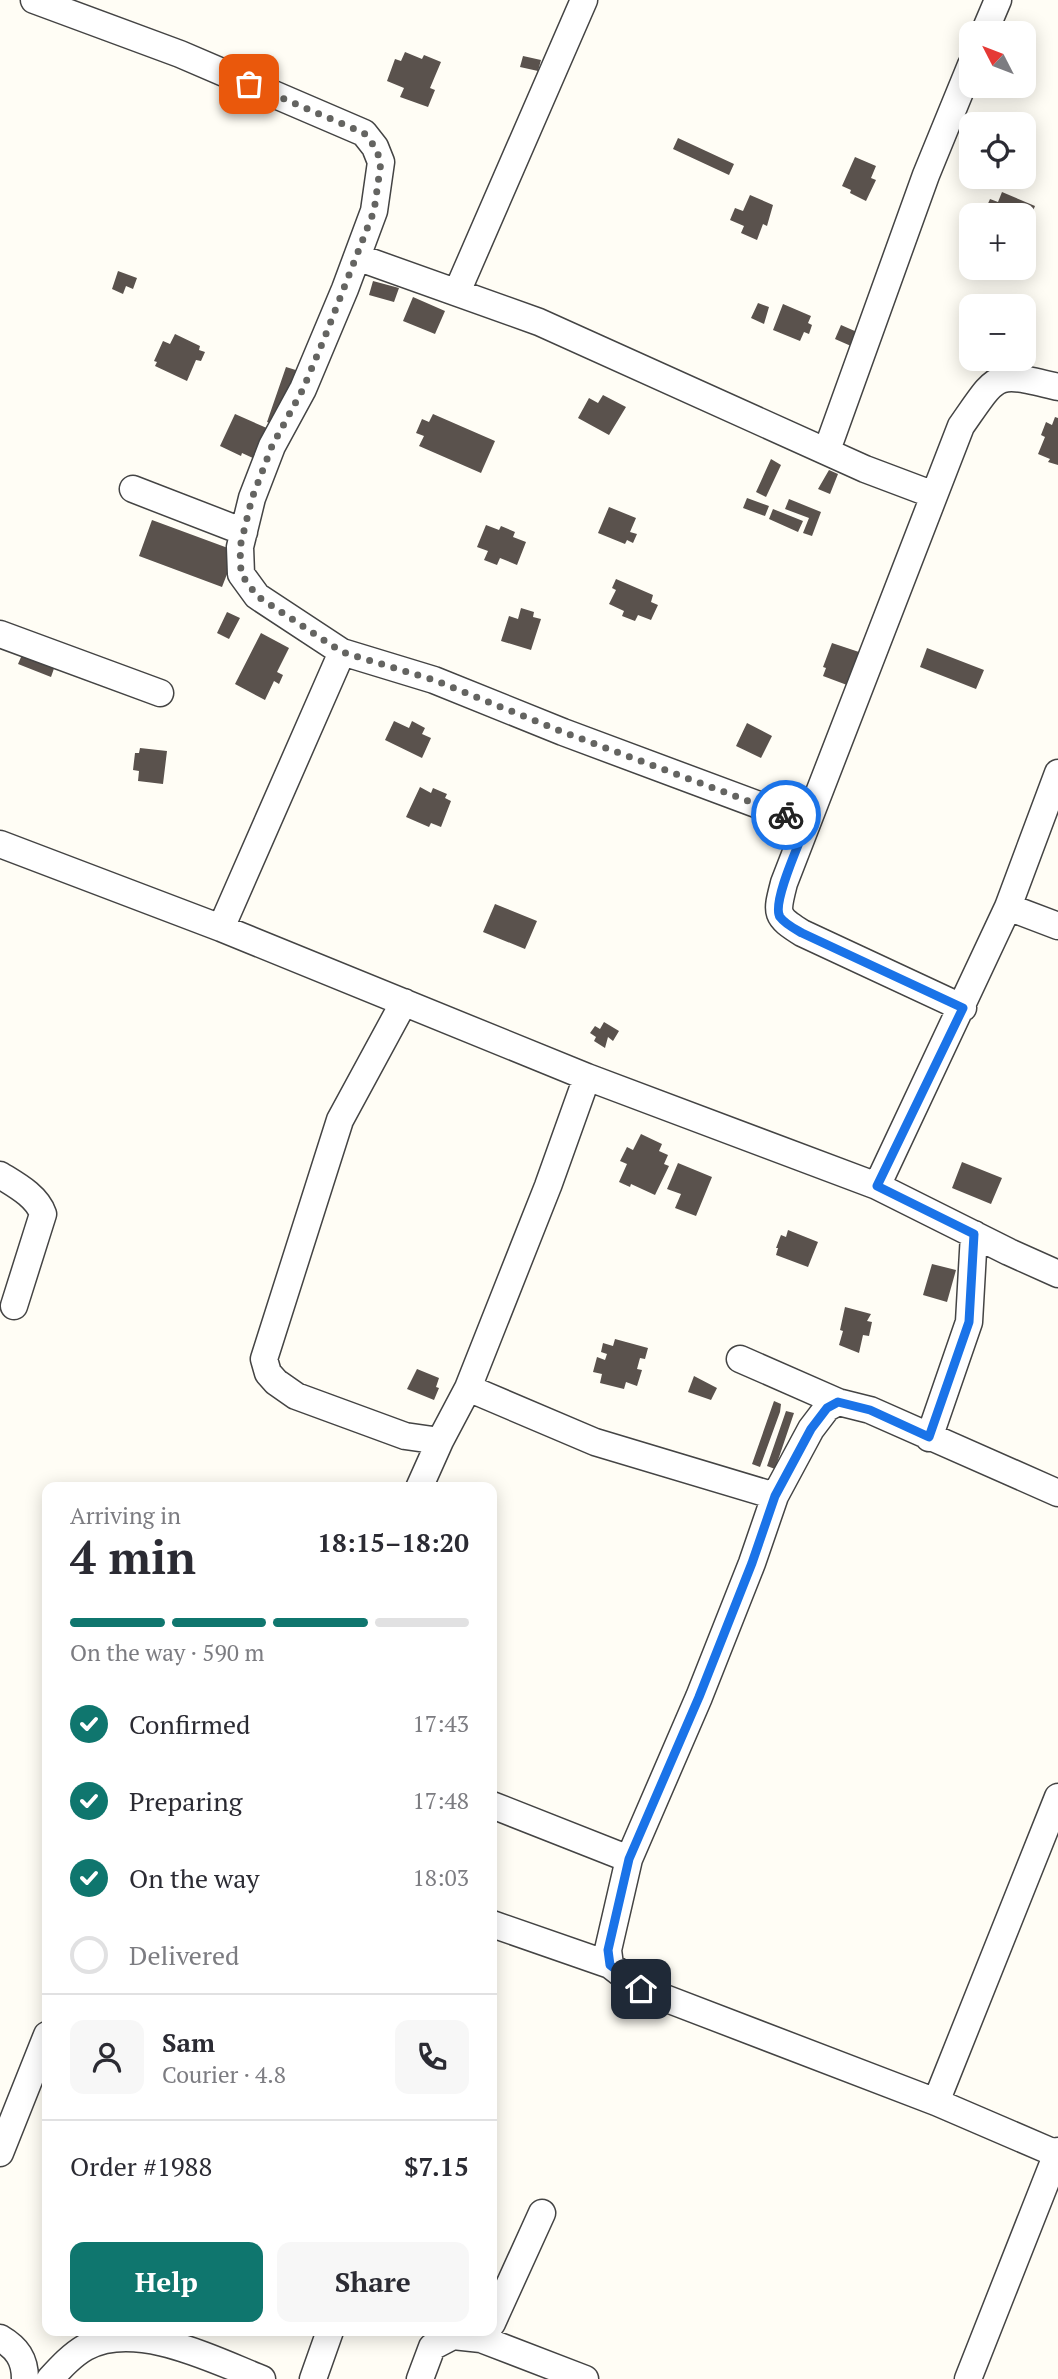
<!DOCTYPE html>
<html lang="en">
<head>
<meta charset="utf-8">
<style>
  :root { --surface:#fff; --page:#f7f7f7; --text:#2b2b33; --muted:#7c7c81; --line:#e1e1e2; --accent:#0f766e }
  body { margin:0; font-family:"PT Serif",serif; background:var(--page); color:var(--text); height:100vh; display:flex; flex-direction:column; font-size:26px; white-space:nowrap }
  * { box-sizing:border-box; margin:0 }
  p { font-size:23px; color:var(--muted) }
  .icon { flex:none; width:38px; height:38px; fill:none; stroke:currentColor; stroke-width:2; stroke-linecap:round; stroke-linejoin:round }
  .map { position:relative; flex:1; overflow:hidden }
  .side { position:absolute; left:42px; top:1482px; width:455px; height:854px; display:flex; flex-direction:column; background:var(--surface); border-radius:14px; box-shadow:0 4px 18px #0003 }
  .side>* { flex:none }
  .needle { width:46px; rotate:312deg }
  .controls { position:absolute; left:959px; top:21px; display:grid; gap:14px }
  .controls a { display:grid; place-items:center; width:77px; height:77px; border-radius:14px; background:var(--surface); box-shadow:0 4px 18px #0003; font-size:35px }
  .pin { position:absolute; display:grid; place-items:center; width:60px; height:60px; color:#fff; margin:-30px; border-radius:14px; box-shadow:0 4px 10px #0006 }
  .courier { position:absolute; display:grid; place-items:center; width:70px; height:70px; margin:-35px; border:5px solid #1a73e8; border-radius:50%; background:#fff; color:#222; box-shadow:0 2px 9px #0007 }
  .overview em { font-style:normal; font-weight:600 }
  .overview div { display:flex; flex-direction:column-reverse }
  .overview { display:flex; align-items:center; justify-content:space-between; height:119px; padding:0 28px }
  h1 { font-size:46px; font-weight:600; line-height:52px }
  .bar { display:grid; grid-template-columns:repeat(4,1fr); gap:10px 7px; align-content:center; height:84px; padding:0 28px }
  .bar i { height:9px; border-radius:5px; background:var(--line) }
  .bar .current { background:var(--accent) }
  .bar p { grid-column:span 4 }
  .line { display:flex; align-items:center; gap:18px; padding:0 28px; border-top:2px solid var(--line) }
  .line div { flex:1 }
  .round { display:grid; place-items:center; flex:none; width:74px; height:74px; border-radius:14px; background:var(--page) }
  ol { padding:0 28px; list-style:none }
  li { display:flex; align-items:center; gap:21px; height:77px }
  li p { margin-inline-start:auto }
  li .icon { padding:7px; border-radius:50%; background:var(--accent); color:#fff; stroke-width:4 }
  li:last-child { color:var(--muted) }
  li i { width:38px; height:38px; border:4px solid var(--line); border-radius:50% }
  .cta { display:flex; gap:14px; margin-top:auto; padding:14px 28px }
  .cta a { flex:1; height:80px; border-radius:14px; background:var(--accent); color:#fff; font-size:28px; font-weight:600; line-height:80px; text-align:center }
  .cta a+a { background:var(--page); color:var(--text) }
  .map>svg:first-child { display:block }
</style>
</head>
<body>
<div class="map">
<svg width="1058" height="2379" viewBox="0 0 1058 2379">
  <rect width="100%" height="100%" fill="#fffdf5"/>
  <path fill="#5a524d" d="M405,52L422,59L424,55L441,62L430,88L435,90L428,107L400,97L404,88L387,81L395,59L401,61Z
    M523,56L541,60L538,71L520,67Z
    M678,138L734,164L729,175L673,149Z
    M855,157L876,166L871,178L876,180L866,201L850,193L851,190L842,186Z
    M1002,192L1035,206L1028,223L1033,226L1026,243L1024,242V215H983L990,199L998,202Z
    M750,195L773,205L767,226L763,224L757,240L741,233L744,226L730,220L735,208L743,211Z
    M118,271L137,278L133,289L126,286L123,294L112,289Z
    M373,281L399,288L394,302L369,295Z
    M413,297L445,311L435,334L403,321Z
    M758,303L769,307L764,324L751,318Z
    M783,304L811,316L808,323L812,325L809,334L804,332L800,341L773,330Z
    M841,325L857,332L851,346L835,339Z
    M175,334L200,346L199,350L205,352L201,361L196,360L187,381L155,366L157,362L154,361L163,341L170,344Z
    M286,367L299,371L279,426L267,422Z
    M603,395L626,407L609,435L578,418L589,398L598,403Z
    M235,414L269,429L255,459L242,453L241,456L220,446Z
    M433,414L495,441L481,473L419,446L424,436L416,433L422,419L429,422Z
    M1055,417L1058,418V465L1048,462L1050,459L1038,454L1045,437L1041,435L1046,422L1052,425Z
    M771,459L781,465L766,497L756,492Z
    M829,470L838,474L830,494L818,489Z
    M747,498L769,506L765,516L743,508Z
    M789,499L821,512L812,536L803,533L809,518L785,509Z
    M609,507L636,518L630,532L637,534L633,543L627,540L625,544L598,533Z
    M773,509L803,521L798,532L769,519Z
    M152,520L236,551L222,587L139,556Z
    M486,525L499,530L501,526L515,532L513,537L526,542L517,565L500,558L497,565L484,560L488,551L477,547Z
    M616,579L653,595L651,602L658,605L651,620L638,615L635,621L622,616L624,611L609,604L616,590L612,588Z
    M521,608L534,612L533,617L541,619L531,650L501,641L509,616L518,619Z
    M227,612L240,618L229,639L217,633Z
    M261,633L289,648L277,672L283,675L279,684L274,681L265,700L235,684Z
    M832,643L859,652L847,685L823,676L826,668L823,667Z
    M25,648L57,660L51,677L18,664Z
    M927,648L984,670L976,689L920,667Z
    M394,721L409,728L412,721L425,728L422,734L431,738L422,758L385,740Z
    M747,723L772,736L761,758L736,746Z
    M140,748L167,751L163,784L138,781L139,771L133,770L135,753H139Z
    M420,787L431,793L433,788L447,794L445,798L451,801L441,827L431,823L429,827L406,817Z
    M495,904L537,921L525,949L483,932Z
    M604,1022L619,1031L613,1041L608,1037L605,1048L594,1041L596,1037L590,1033L595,1026L600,1029Z
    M641,1134L662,1144L659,1151L668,1155L664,1164L669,1166L655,1195L631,1184L630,1187L619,1182L627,1164L620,1161L627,1147L633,1150Z
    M962,1162L1002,1178L991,1204L952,1188Z
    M678,1163L712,1177L696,1216L675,1208L681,1194L667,1189Z
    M788,1230L818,1242L808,1267L776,1255L778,1248H776L781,1235L786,1237Z
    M932,1264L956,1270L947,1302L923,1295Z
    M845,1307L871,1314L867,1321L872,1322L869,1336L863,1335L859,1353L839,1345L843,1331L840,1330Z
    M615,1339L648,1348L645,1359L640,1358L637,1369L642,1370L637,1386L626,1382L624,1389L600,1383L602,1374L593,1372L597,1357L605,1360L607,1354L601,1352L603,1343L613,1346Z
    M417,1369L439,1378L436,1387L439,1388L434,1400L407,1389Z
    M694,1376L717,1388L711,1400L688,1392Z
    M774,1401L781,1404L780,1412L760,1467L752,1464Z
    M786,1411L794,1413L775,1469L767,1466Z"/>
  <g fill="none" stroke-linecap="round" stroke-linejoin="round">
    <defs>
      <path id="minor" d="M34,0L180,54L364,133L375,147L381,162L374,211L345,289L303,389L272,446L252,498L240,547L241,574L257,596L342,652
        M984,33L998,0
        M357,257L539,322L865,469L934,495
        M457,292L584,0
        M827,450L926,175L971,65
        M133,489L244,532
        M0,634L160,693
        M0,844L221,928L587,1077L877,1186L1009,1252L1058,1274
        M1008,907L1058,926
        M221,928L342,652L434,680L563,732L807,823
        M404,1002L340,1120L264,1359L268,1373L276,1382L296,1396L405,1436L440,1441
        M963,1008L802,933C775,916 776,914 784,883L961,426C999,372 993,371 1058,387
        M0,1175C16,1185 37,1196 43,1214L14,1306
        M877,1186L1008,907L1058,773
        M740,1359L838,1402L870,1410L1058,1493
        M468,1388L595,1442L775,1496
        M929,1438L969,1322L974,1234
        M419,1488L440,1441L468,1388L548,1186L587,1077
        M492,1805L629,1859
        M492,1924L610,1965L641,1989L936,2102L1057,2154
        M610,1965L608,1950L629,1859L699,1697L752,1563L775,1496L811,1429L827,1408L838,1402
        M936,2102L1058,1797
        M0,2153L47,2035
        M492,2323L542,2213
        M0,2338C17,2348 25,2359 25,2379
        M50,2379C61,2367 72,2355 86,2347C136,2320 214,2360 262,2379
        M313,2379L330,2331
        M420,2379L432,2347L453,2336L481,2339L585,2379
        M968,2379L1058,2151"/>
    </defs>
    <use href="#minor" stroke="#444" stroke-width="29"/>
    <use href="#minor" stroke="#fff" stroke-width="26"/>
  </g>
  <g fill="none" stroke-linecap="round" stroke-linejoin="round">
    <path stroke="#646461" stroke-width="7" stroke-dasharray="0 12.6" d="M249,84L364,133L375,147L381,162L374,211L324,339L303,389L272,446L252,498L240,547L241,574L257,596L342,652L434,680L563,732L786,815"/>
    <path stroke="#1a73e8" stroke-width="9" d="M641,1989L610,1965L608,1950L629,1859L699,1697L752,1563L775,1496L811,1429L827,1408L838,1402L870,1410L929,1437L969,1322L974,1234L877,1186L963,1008L802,933C795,929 785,924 780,917C771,903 801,840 807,823L786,815"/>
  </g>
</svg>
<div class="controls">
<a><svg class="needle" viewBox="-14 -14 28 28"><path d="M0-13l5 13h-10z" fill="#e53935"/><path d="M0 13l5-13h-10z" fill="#7c7c81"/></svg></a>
<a><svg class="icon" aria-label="locate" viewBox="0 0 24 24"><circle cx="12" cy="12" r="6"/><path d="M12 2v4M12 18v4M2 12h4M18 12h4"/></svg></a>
<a>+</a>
<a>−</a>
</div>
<div class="pin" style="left:249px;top:84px;background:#ea580c"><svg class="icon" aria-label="bag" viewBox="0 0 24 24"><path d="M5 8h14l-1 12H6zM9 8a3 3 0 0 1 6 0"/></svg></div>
<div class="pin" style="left:641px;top:1989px;background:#1f2937"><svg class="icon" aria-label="home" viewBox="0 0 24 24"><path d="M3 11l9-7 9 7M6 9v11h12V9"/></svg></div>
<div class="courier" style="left:786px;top:815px"><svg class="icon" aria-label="bike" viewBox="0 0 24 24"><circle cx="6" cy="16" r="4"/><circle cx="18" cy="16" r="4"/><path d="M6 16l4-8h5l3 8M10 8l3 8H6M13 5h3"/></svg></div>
<section class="side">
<div class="overview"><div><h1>4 min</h1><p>Arriving in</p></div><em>18:15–18:20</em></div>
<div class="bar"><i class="current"></i><i class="current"></i><i class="current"></i><i></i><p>On the way · 590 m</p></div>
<ol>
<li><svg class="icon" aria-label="check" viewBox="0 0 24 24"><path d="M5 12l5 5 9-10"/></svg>Confirmed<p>17:43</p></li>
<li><svg class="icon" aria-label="check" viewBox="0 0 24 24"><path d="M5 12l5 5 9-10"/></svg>Preparing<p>17:48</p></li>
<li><svg class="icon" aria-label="check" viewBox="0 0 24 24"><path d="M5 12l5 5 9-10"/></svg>On the way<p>18:03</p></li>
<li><i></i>Delivered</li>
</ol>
<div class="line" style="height:126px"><a class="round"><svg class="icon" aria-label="person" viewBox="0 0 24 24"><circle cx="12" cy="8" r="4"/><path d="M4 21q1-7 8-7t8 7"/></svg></a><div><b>Sam</b><p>Courier · 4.8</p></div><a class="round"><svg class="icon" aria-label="phone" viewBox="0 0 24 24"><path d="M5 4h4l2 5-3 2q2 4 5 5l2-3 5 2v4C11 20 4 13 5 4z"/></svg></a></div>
<div class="line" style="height:91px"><div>Order #1988</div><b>$7.15</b></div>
<div class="cta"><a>Help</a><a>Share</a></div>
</section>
</div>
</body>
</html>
